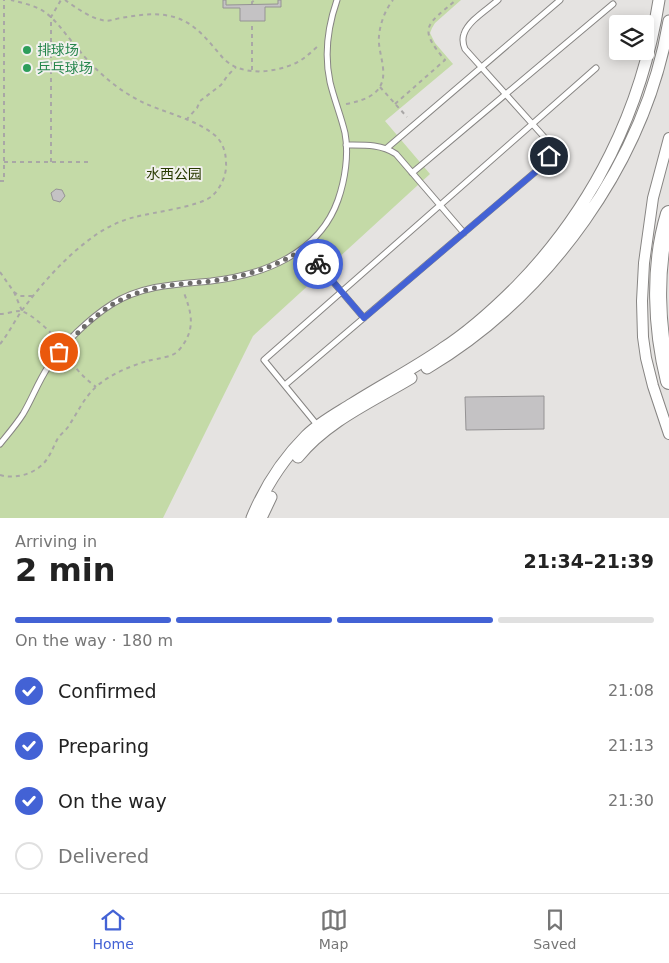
<!DOCTYPE html>
<html lang="en">
<head>
<meta charset="utf-8">
<style>
  :root { --surface:#fff; --page:#f2f2f2; --text:#222; --muted:#767676; --line:#e0e0e0; --accent:#4362d5 }
  body { margin:0; font-family:"DejaVu Sans","Noto Sans SC",sans-serif; background:var(--page); color:var(--text); height:100vh; display:flex; flex-direction:column; font-size:19px; white-space:nowrap }
  * { box-sizing:border-box; margin:0 }
  p { font-size:16px; color:var(--muted) }
  .icon { flex:none; width:28px; height:28px; fill:none; stroke:currentColor; stroke-width:2; stroke-linecap:round; stroke-linejoin:round }
  .map { position:relative; height:518px; overflow:hidden }
  .details { display:flex; flex-direction:column; background:var(--surface); flex:1 }
  .details>* { flex:none }
  .fabs { position:absolute; left:609px; top:15px; display:grid; gap:10px }
  .fabs a { display:grid; place-items:center; width:45px; height:45px; border-radius:5px; background:var(--surface); box-shadow:0 2px 12px #0003; font-size:25px }
  .pin { position:absolute; display:grid; place-items:center; width:42px; height:42px; color:#fff; margin:-21px; border:2px solid #fff; border-radius:50%; box-shadow:0 1px 5px #0007 }
  .courier { position:absolute; display:grid; place-items:center; width:50px; height:50px; margin:-25px; border:4px solid #4362d5; border-radius:50%; background:#fff; color:#222; box-shadow:0 1px 6px #0007 }
  .head em { font-style:normal; font-weight:600 }
  .head div { display:flex; flex-direction:column-reverse }
  .head { display:flex; align-items:center; justify-content:space-between; height:85px; padding:0 15px }
  h1 { font-size:32px; font-weight:600; line-height:38px }
  .bar { display:grid; grid-template-columns:repeat(4,1fr); gap:8px 5px; align-content:center; height:60px; padding:0 15px }
  .bar i { height:6px; border-radius:4px; background:var(--line) }
  .bar .active { background:var(--accent) }
  .bar p { grid-column:span 4 }
  ol { padding:0 15px; list-style:none }
  li { display:flex; align-items:center; gap:15px; height:55px }
  li p { margin-inline-start:auto }
  li .icon { padding:5px; border-radius:50%; background:var(--accent); color:#fff; stroke-width:4 }
  li:last-child { color:var(--muted) }
  li i { width:28px; height:28px; border:2px solid var(--line); border-radius:50% }
  .menu { display:flex; justify-content:space-around; align-items:center; height:70px; border-top:1px solid var(--line); background:var(--surface); font-size:14px; color:var(--muted) }
  .menu a { display:grid; justify-items:center; gap:2px }
  .menu .active { color:var(--accent) }
  .map>svg:first-child { display:block }
</style>
</head>
<body>
<div class="map">
<svg width="669" height="518" viewBox="0 0 669 518">
  <rect width="100%" height="100%" fill="#e5e3e1"/>
  <path fill="#c4daa7" d="M0,0H461L435,23L432,28L430,33L435,43L453,64L385,121L430,174L253,336L163,518H0Z"/>
  <path fill="#c4c2c4" stroke="#959394" d="M223,0H226V5L278,4V0H281V7H265V21H240V8H223Z
    M56,189L62,190L65,196L60,202L53,200L51,193Z
    M544,396V429L466,430L465,397Z"/>
  <g fill="none" stroke-linecap="round" stroke-linejoin="round">
    <defs>
      <path id="service" d="M346,145C364,145 381,144 396,154L464,233
        M387,148L560,0
        M412,173L613,4
        M304,248L364,318
        M285,385L547,162C550,153 548,146 545,138L465,49C463,44 462,39 464,34C468,21 488,9 498,0
        M318,426L264,360L596,68
        M0,444C8,434 16,425 23,414C32,399 38,382 48,367C62,344 90,318 112,304C142,285 178,284 211,281C263,275 319,254 338,200C345,180 349,154 345,133C341,116 334,99 330,82C324,54 328,26 337,0"/>
      <path id="minor" d="M669,138L653,198L644,263L642,301L643,337L646,358L653,386L669,434"/>
      <path id="tertiary" d="M427,368C549,295 645,162 669,21
        M298,457C327,421 373,401 411,378
        M252,518C264,489 283,459 306,436C319,423 336,414 352,404C382,385 413,369 442,349C470,331 494,309 517,286C594,207 642,109 659,0
        M261,518L271,497"/>
      <path id="trunk" d="M669,214C653,266 656,329 669,381"/>
    </defs>
    <use href="#service" stroke="#878583" stroke-width="7"/>
    <use href="#minor" stroke="#878583" stroke-width="12"/>
    <use href="#tertiary" stroke="#878583" stroke-width="13"/>
    <use href="#trunk" stroke="#878583" stroke-width="18"/>
    <path stroke="#a9a7a6" stroke-width="2" stroke-dasharray="4 4" stroke-linecap="butt" d="M65,0C75,7 90,18 102,20C109,22 114,19 121,18C138,15 157,12 174,17C196,23 209,42 223,58C241,77 274,73 296,63C304,59 310,53 317,47L320,46
      M252,4V2L255,0
      M252,26V71
      M380,87L407,117
      M346,104C367,100 386,93 383,68C382,57 378,47 379,36C380,24 385,10 393,0
      M395,104L445,60C417,27 427,25 456,0
      M186,120L197,108L200,101L221,85L228,75L236,67
      M4,162H90
      M51,162V17L61,0
      M0,181H4V0
      M0,272L14,292L20,296H33
      M14,292L22,311
      M0,314C6,314 14,311 20,311C29,311 53,334 58,341
      M0,344C9,333 15,320 23,309C44,281 68,254 97,234C109,226 122,220 135,217C153,212 199,207 212,196C221,188 227,174 226,163C226,151 222,140 212,133C192,118 162,112 140,101C113,87 92,67 74,44C65,34 57,21 46,13C37,6 23,3 11,0
      M67,356C75,368 84,378 96,387
      M0,475C16,480 38,473 47,459C52,452 54,445 58,438C61,434 65,431 68,427C76,415 82,402 91,392C105,376 128,367 147,361C157,358 173,358 179,350C196,330 192,314 184,293"/>
    <use href="#service" stroke="#fff" stroke-width="5"/>
    <use href="#minor" stroke="#fff" stroke-width="10"/>
    <use href="#tertiary" stroke="#fff" stroke-width="11"/>
    <use href="#trunk" stroke="#fff" stroke-width="16"/>
  </g>
  <g fill="none" stroke-linecap="round" stroke-linejoin="round">
    <path stroke="#6d6b6a" stroke-width="5" stroke-dasharray="0 9" d="M59,352C82,328 104,304 137,293C161,284 187,284 212,281C245,276 276,268 304,248L318,264"/>
    <path stroke="#4362d5" stroke-width="6" d="M318,264L364,318L547,162L549,156"/>
  </g>
  <g fill="#2e9e5b" stroke="#f2f1ee" stroke-width="2">
    <circle cx="27" cy="50" r="5"/>
    <circle cx="27" cy="68" r="5"/>
  </g>
  <g text-anchor="middle" dominant-baseline="central" stroke-width="4" stroke-linejoin="round" paint-order="stroke">
    <g font-size="14" fill="#27864d" stroke="#f2f1ee" text-anchor="start">
      <text x="37" y="50">排球场</text>
      <text x="37" y="68">乒乓球场</text>
    </g>
    <g font-size="14" fill="#283a00" stroke="#f2f1ee">
      <text x="174" y="174">水西公园</text>
    </g>
  </g>
</svg>
<div class="fabs">
<a><svg class="icon" aria-label="layers" viewBox="0 0 24 24"><path d="M12 4l9 5-9 5-9-5zM3 14l9 5 9-5"/></svg></a>
</div>
<div class="pin" style="left:59px;top:352px;background:#ea580c"><svg class="icon" aria-label="bag" viewBox="0 0 24 24"><path d="M5 8h14l-1 12H6zM9 8a3 3 0 0 1 6 0"/></svg></div>
<div class="pin" style="left:549px;top:156px;background:#1f2937"><svg class="icon" aria-label="home" viewBox="0 0 24 24"><path d="M3 11l9-7 9 7M6 9v11h12V9"/></svg></div>
<div class="courier" style="left:318px;top:264px"><svg class="icon" aria-label="bike" viewBox="0 0 24 24"><circle cx="6" cy="16" r="4"/><circle cx="18" cy="16" r="4"/><path d="M6 16l4-8h5l3 8M10 8l3 8H6M13 5h3"/></svg></div>
</div>
<section class="details">
<div class="head"><div><h1>2 min</h1><p>Arriving in</p></div><em>21:34–21:39</em></div>
<div class="bar"><i class="active"></i><i class="active"></i><i class="active"></i><i></i><p>On the way · 180 m</p></div>
<ol>
<li><svg class="icon" aria-label="check" viewBox="0 0 24 24"><path d="M5 12l5 5 9-10"/></svg>Confirmed<p>21:08</p></li>
<li><svg class="icon" aria-label="check" viewBox="0 0 24 24"><path d="M5 12l5 5 9-10"/></svg>Preparing<p>21:13</p></li>
<li><svg class="icon" aria-label="check" viewBox="0 0 24 24"><path d="M5 12l5 5 9-10"/></svg>On the way<p>21:30</p></li>
<li><i></i>Delivered</li>
</ol>
</section>
<nav class="menu">
<a class="active"><svg class="icon" aria-label="home" viewBox="0 0 24 24"><path d="M3 11l9-7 9 7M6 9v11h12V9"/></svg>Home</a>
<a><svg class="icon" aria-label="map" viewBox="0 0 24 24"><path d="M3 6l6-2 6 2 6-2v14l-6 2-6-2-6 2zM9 4v14M15 6v14"/></svg>Map</a>
<a><svg class="icon" aria-label="saved" viewBox="0 0 24 24"><path d="M7 4h10v16l-5-4-5 4z"/></svg>Saved</a>
</nav>
</body>
</html>
